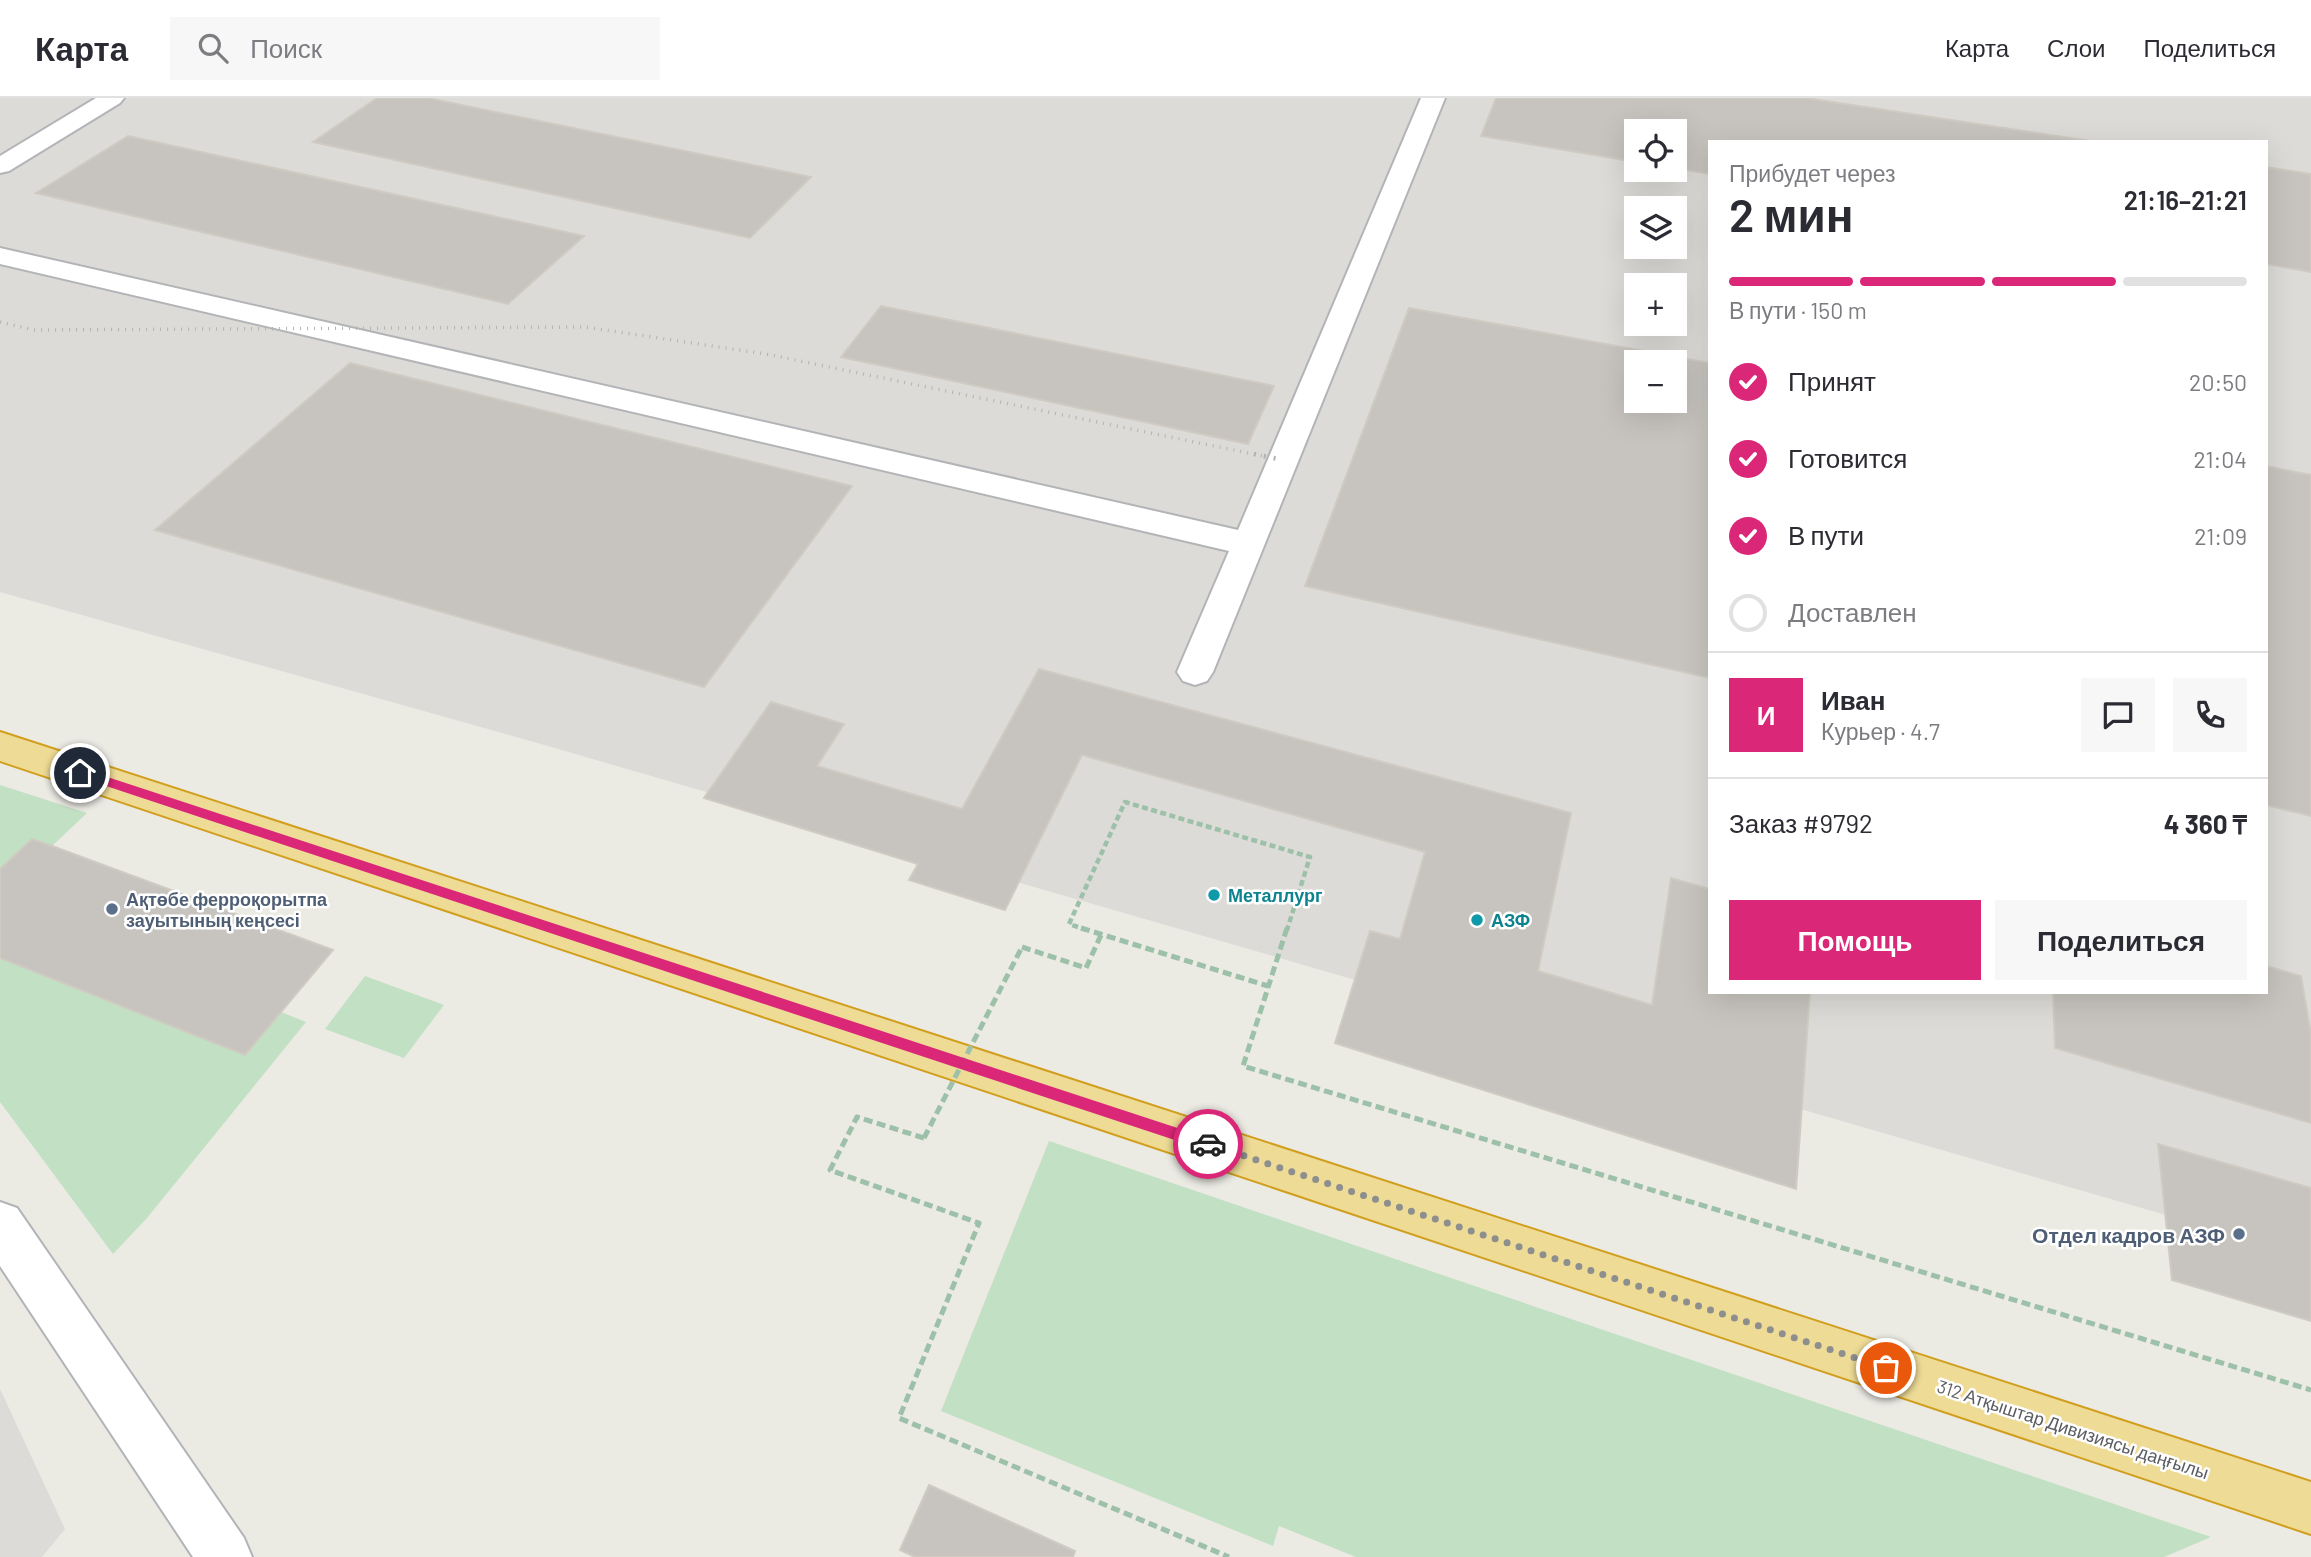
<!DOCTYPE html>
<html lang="ru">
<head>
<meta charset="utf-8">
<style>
  :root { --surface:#fff; --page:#f7f7f7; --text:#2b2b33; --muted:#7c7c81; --line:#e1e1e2; --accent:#db2777 }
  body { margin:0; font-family:Barlow,sans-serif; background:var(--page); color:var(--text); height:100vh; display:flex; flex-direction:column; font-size:26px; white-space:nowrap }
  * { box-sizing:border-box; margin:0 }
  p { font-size:23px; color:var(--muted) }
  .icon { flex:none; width:38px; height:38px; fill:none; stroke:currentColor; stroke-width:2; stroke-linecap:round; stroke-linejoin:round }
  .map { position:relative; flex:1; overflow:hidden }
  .side { position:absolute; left:1708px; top:42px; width:560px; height:854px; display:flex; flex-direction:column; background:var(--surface); border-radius:0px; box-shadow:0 7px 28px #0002 }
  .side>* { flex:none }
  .buttons { position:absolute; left:1624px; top:21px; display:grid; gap:14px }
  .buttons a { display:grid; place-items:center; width:63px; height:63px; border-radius:0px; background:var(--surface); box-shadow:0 7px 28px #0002; font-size:35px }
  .pin { position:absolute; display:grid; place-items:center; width:60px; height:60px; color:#fff; margin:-30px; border:4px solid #fff; border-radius:50%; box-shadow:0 2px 7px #0007 }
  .courier { position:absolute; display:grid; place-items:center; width:70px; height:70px; margin:-35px; border:5px solid #db2777; border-radius:50%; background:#fff; color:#222; box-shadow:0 2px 9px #0007 }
  .head em { font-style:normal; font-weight:600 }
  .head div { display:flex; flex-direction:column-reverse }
  .head { display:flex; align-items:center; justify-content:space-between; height:119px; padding:0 21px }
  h1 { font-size:46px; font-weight:600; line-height:52px }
  .bar { display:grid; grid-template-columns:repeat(4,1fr); gap:10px 7px; align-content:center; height:84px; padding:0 21px }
  .bar i { height:9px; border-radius:5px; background:var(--line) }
  .bar .on { background:var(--accent) }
  .bar p { grid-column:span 4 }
  .line { display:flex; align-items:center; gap:18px; padding:0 21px; border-top:2px solid var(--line) }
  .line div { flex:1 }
  .round { display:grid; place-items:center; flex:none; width:74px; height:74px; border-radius:0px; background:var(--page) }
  ol { padding:0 21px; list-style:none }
  li { display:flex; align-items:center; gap:21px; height:77px }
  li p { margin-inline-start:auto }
  li .icon { padding:7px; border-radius:50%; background:var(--accent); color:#fff; stroke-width:4 }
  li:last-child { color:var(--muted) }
  li i { width:38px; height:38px; border:4px solid var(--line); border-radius:50% }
  .cta { display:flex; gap:14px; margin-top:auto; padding:14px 21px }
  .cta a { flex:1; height:80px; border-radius:0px; background:var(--accent); color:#fff; font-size:28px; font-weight:600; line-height:80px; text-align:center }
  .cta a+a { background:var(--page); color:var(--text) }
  header { display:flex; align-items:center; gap:42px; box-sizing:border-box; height:98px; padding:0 35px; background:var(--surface); border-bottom:2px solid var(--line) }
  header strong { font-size:33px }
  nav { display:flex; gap:38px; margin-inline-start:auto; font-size:24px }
  .search { width:490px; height:63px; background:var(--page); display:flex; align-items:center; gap:18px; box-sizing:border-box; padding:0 24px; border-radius:0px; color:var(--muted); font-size:26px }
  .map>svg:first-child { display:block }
</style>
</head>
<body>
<header>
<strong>Карта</strong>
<div class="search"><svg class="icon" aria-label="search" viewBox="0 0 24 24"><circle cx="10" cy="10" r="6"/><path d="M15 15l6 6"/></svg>Поиск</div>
<nav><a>Карта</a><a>Слои</a><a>Поделиться</a></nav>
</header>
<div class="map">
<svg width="2311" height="1459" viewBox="0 0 2311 1459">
  <rect width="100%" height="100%" fill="#ebeae3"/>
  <path fill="#dddbd7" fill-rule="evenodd" d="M0,0H2311V1159L541,646L0,494ZM1636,33H1675V72H1636ZM1710,44H2266V894H1710ZM1636,110H1675V149H1636ZM1636,187H1675V226H1636ZM1636,264H1675V303H1636Z
    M0,1291L65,1431L42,1459H0Z"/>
  <path fill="#c2e0c3" d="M0,687L87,715L52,748L31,741L0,771Z
    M0,860L245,956L281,914L306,924L147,1120L113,1156L0,1004Z
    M365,878L444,907L404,960L325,931Z
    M1049,1043L2211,1439L2164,1459H1356L1279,1428L1273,1448L941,1313Z"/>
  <path fill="#c7c4bf" stroke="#cfcbc2" stroke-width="2" fill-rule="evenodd" d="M377,0H428L811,79L750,140L313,44Z
    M1496,0H1806L2097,44H1710V76L1675,70V33H1636V64L1481,38Z
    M128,38L584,138L508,206L36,95Z
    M2266,69L2311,76V174L2266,166Z
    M881,208L1274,288L1248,346L841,259Z
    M1409,210L1710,265V580L1305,488ZM1636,264H1675V303H1636Z
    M350,265L852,388L704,589L155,432Z
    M2266,368L2311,377V718L2266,707Z
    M1039,571L1571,715L1538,873L1652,907L1671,780L1710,791V894H1810L1796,1091L1335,945L1370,833L1400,841L1425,754L1082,657L1005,812L909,782L918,766L704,700L771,604L844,626L817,668L962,711Z
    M32,741L52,748L333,852L245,957L0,860V771Z
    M2266,868L2301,878L2311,936V1025L2055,950L2053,894H2266Z
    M2158,1046L2311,1090V1223L2172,1182Z
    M929,1387L1075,1453L1073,1459H915L900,1452Z"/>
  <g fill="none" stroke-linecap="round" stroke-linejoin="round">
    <defs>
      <path id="minor" d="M96,0H124L120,5L9,73L0,75V58Z
        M1421,0H1445L1213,574L1207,583L1195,587L1183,583L1177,574L1229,453L0,166V150L1238,432Z
        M0,1104L17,1110L244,1440L252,1459H193L0,1168Z"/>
      <path id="highway" d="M0,634L2311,1384V1436L0,663Z"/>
    </defs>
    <use href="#minor" stroke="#b3b4b8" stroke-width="4"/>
    <use href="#highway" stroke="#d19e1d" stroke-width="4"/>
    <path stroke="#9cc0a8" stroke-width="4.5" stroke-dasharray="6 3.5" stroke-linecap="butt" d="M1087,832L1069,826L1125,704L1310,759L1287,832"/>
    <path stroke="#9cc0a8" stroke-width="5" stroke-dasharray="9 4.5" stroke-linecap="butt" d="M1081,830L1268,888
      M1287,830L1243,968L2311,1292
      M1022,849L1086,870L1101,837
      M924,1040L857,1019L830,1072L979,1125L899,1320L1229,1459"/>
    <use href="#minor" fill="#fff" fill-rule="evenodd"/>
    <use href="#highway" fill="#eedb96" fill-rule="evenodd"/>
    <path stroke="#b2b3b3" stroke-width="3.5" stroke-dasharray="1 6" stroke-linecap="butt" d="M0,224L34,232L585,229L766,256L1263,358"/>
    <path stroke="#b2b3b3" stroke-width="4.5" stroke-dasharray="2 8" stroke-linecap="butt" d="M1254,356L1283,362"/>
    <path stroke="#9cc0a8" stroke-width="5" stroke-dasharray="9 4.5" stroke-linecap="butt" d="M924,1040L1022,849"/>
  </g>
  <path fill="#db2777" d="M80,670L1208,1040L1214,1046L1208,1053L76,678V672Z"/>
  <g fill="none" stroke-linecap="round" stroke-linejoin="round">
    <path stroke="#8d8e8e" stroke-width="7" stroke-dasharray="0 12.6" d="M1208,1046L1886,1270"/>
  </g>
  <g fill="#0f9aa8" stroke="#fff" stroke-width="2.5">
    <circle cx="1214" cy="797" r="7"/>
    <circle cx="1477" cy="822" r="7"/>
  </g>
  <g fill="#5c6f8a" stroke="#fff" stroke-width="2.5">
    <circle cx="112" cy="811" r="7"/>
    <circle cx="2239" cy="1136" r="7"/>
  </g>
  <g text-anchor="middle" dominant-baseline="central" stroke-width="5" stroke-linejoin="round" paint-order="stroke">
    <g font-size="18" font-weight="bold" fill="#0d838f" stroke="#fff" text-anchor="start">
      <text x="1228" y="797">Металлург</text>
      <text x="1491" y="822">АЗФ</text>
    </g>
    <g font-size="18" font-weight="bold" fill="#4e5e75" stroke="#fff" text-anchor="start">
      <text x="126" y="801">Ақтөбе ферроқорытпа<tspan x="126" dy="21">зауытының кеңсесі</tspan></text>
    </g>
    <g font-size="18" fill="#5b5d61" stroke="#fff">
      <text transform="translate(2073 1331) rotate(18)">312 Атқыштар Дивизиясы даңғылы</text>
    </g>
    <g font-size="21" font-weight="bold" fill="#4e5e75" stroke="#fff" text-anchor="end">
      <text x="2225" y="1136">Отдел кадров АЗФ</text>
    </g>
  </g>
</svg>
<div class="buttons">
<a><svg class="icon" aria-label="locate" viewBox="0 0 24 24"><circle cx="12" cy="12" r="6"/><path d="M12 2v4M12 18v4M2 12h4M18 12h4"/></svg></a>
<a><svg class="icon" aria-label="layers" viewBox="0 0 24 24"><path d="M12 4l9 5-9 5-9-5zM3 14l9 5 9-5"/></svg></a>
<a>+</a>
<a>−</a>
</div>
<div class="pin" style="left:1886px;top:1270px;background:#ea580c"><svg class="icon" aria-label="bag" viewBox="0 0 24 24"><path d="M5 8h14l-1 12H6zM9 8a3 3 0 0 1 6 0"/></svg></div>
<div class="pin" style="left:80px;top:675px;background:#1f2937"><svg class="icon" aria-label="home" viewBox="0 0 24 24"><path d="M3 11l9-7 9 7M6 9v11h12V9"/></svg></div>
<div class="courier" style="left:1208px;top:1046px"><svg class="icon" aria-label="car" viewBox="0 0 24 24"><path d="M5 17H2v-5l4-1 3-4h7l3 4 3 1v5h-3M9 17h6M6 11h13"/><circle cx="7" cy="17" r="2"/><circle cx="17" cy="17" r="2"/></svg></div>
<section class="side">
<div class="head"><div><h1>2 мин</h1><p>Прибудет через</p></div><em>21:16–21:21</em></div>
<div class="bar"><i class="on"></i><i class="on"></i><i class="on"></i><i></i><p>В пути · 150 m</p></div>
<ol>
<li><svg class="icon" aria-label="check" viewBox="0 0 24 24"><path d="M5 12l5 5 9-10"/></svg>Принят<p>20:50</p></li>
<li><svg class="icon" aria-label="check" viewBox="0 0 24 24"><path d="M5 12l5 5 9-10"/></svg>Готовится<p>21:04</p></li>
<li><svg class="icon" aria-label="check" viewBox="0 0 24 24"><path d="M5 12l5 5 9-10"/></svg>В пути<p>21:09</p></li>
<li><i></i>Доставлен</li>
</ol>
<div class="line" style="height:126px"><b class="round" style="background:var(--accent);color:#fff">И</b><div><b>Иван</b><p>Курьер · 4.7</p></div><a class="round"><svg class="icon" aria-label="chat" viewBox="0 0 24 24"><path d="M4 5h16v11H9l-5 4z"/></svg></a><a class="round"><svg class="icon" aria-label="phone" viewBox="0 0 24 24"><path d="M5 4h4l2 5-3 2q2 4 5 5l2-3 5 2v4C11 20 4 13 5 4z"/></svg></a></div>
<div class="line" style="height:91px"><div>Заказ #9792</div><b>4 360 ₸</b></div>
<div class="cta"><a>Помощь</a><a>Поделиться</a></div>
</section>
</div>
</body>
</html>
